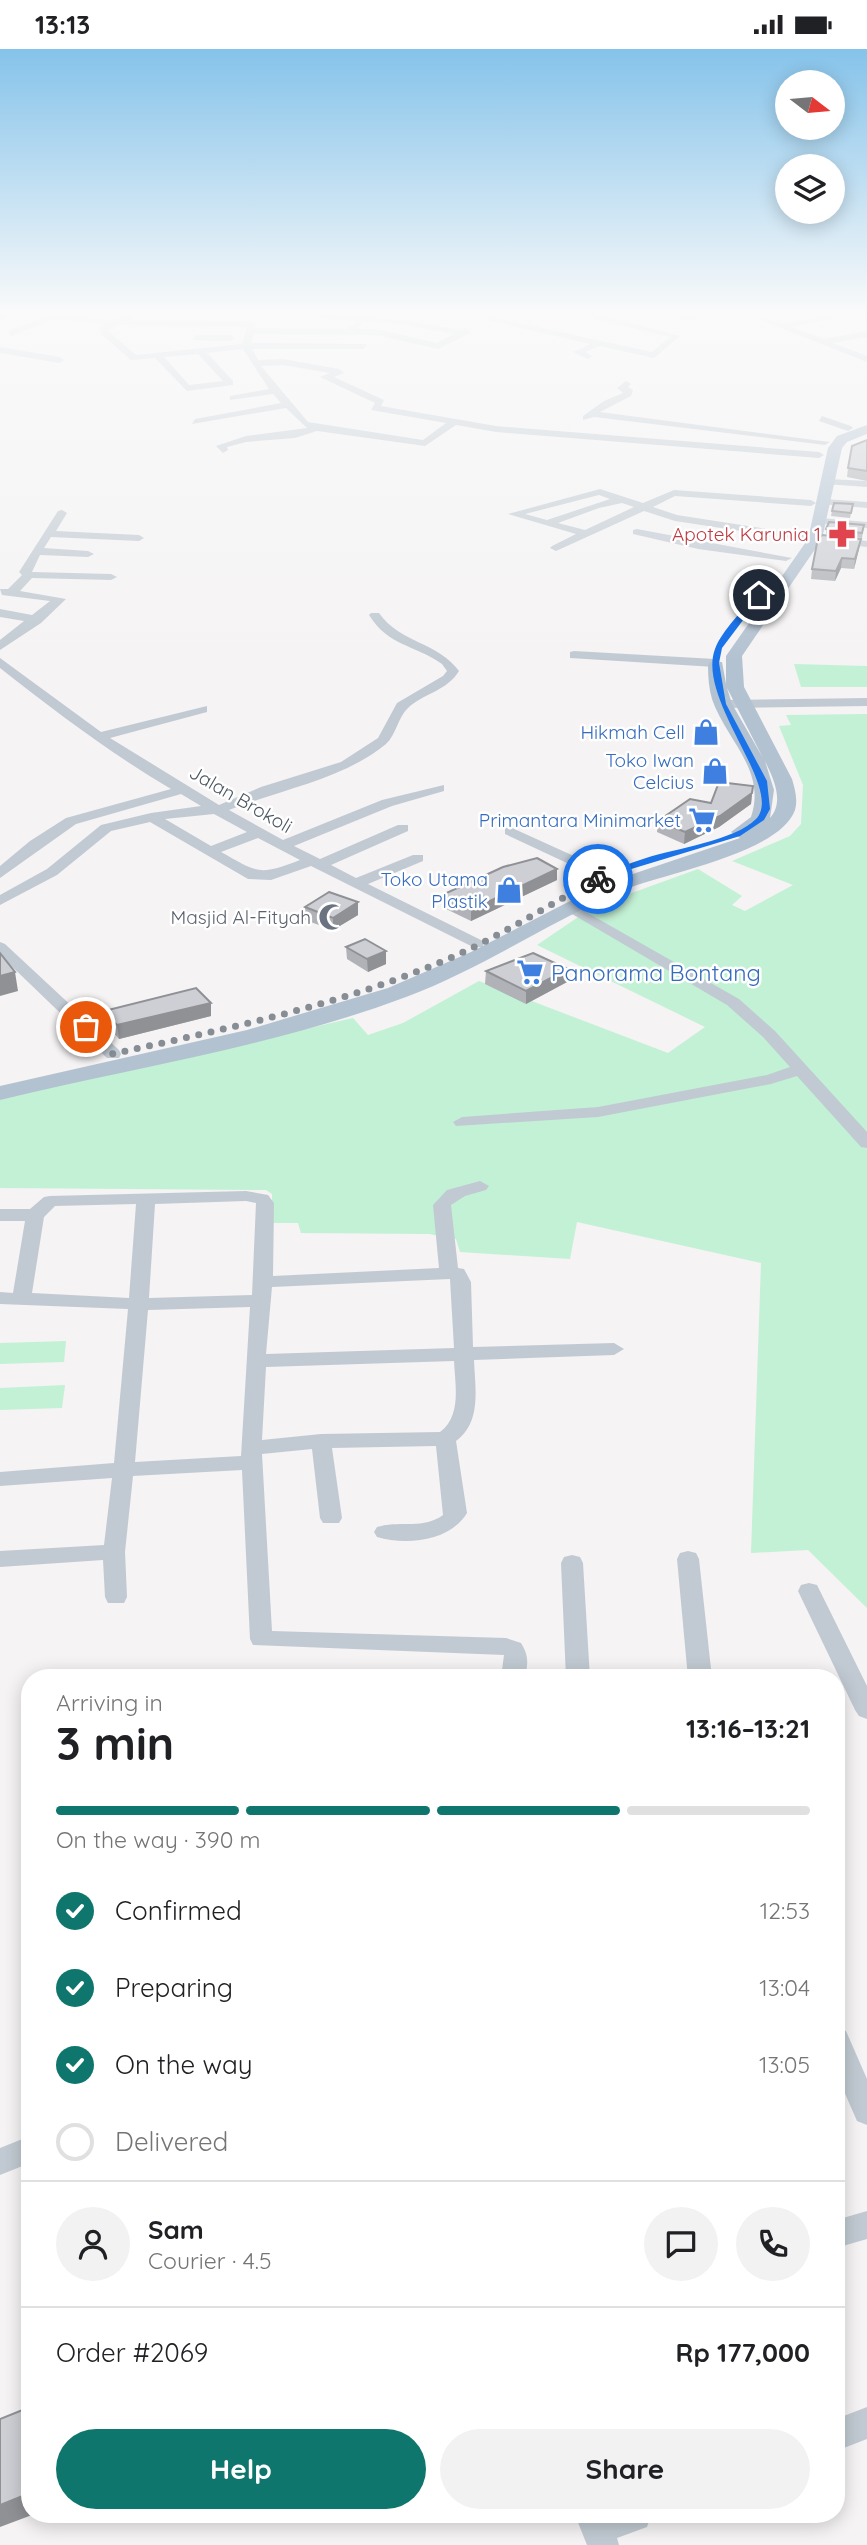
<!DOCTYPE html>
<html lang="en">
<head>
<meta charset="utf-8">
<style>
  :root { --surface:#fff; --page:#f2f2f2; --text:#202124; --muted:#757577; --line:#e0e0e0; --accent:#0f766e }
  body { margin:0; font-family:Quicksand,sans-serif; background:var(--page); color:var(--text); height:100vh; display:flex; flex-direction:column; font-size:26px; white-space:nowrap }
  * { box-sizing:border-box; margin:0 }
  p { font-size:23px; color:var(--muted) }
  .icon { flex:none; width:38px; height:38px; fill:none; stroke:currentColor; stroke-width:2; stroke-linecap:round; stroke-linejoin:round }
  .map { position:relative; flex:1; overflow:hidden }
  .side { position:absolute; left:21px; top:1620px; width:824px; height:854px; display:flex; flex-direction:column; background:var(--surface); border-radius:28px; box-shadow:0 4px 18px #0003 }
  .side>* { flex:none }
  .needle { width:46px; rotate:106deg }
  .buttons { position:absolute; left:775px; top:21px; display:grid; gap:14px }
  .buttons a { display:grid; place-items:center; width:70px; height:70px; border-radius:50%; background:var(--surface); box-shadow:0 4px 18px #0003; font-size:35px }
  .pin { position:absolute; display:grid; place-items:center; width:60px; height:60px; color:#fff; margin:-30px; border:4px solid #fff; border-radius:50%; box-shadow:0 2px 7px #0007 }
  .courier { position:absolute; display:grid; place-items:center; width:70px; height:70px; margin:-35px; border:5px solid #1a73e8; border-radius:50%; background:#fff; color:#222; box-shadow:0 2px 9px #0007 }
  .overview em { font-style:normal; font-weight:700 }
  .overview div { display:flex; flex-direction:column-reverse }
  .overview { display:flex; align-items:center; justify-content:space-between; height:119px; padding:0 35px }
  h1 { font-size:46px; font-weight:700; line-height:52px }
  .bar { display:grid; grid-template-columns:repeat(4,1fr); gap:10px 7px; align-content:center; height:84px; padding:0 35px }
  .bar i { height:9px; border-radius:5px; background:var(--line) }
  .bar .active { background:var(--accent) }
  .bar p { grid-column:span 4 }
  .line { display:flex; align-items:center; gap:18px; padding:0 35px; border-top:2px solid var(--line) }
  .line div { flex:1 }
  .round { display:grid; place-items:center; flex:none; width:74px; height:74px; border-radius:37px; background:var(--page) }
  ol { padding:0 35px; list-style:none }
  li { display:flex; align-items:center; gap:21px; height:77px }
  li p { margin-inline-start:auto }
  li .icon { padding:7px; border-radius:50%; background:var(--accent); color:#fff; stroke-width:4 }
  li:last-child { color:var(--muted) }
  li i { width:38px; height:38px; border:4px solid var(--line); border-radius:50% }
  .action { display:flex; gap:14px; margin-top:auto; padding:14px 35px }
  .action a { flex:1; height:80px; border-radius:42px; background:var(--accent); color:#fff; font-size:28px; font-weight:700; line-height:80px; text-align:center }
  .action a+a { background:var(--page); color:var(--text) }
  .status { display:flex; justify-content:space-between; align-items:center; height:49px; padding:0 35px; background:var(--surface); direction:ltr }
  .status svg { height:19px; fill:currentColor }
  .map>svg:first-child { display:block }
</style>
</head>
<body>
<div class="status"><b>13:13</b><svg viewBox="0 0 49 12"><path d="M0 12V9h3v3zM5 12V6h3v6zM10 12V3h3v9zM15 12V0h3v12zM26 1h20v11H26zM47 4h2v5h-2z"/></svg></div>
<div class="map">
<svg width="867" height="2496" viewBox="0 0 867 2496">
  <rect width="100%" height="100%" fill="#f5f3f3"/>
  <path fill="#c3f1d5" d="M794,615L867,617V638H801Z
    M867,665V1559L808,1501L751,1504L761,1214L577,1173L570,1210L460,1203L456,1190L429,1185L301,1184L298,1174H272V1145L266,1141L0,1139V1050L353,969L368,986L403,974L479,932L668,1004L705,978L537,896L593,858L698,820L742,847L732,856L745,862L793,836L732,812L790,787L801,775L803,736L779,677L791,676L786,666Z
    M66,1292L64,1313L0,1315V1294Z
    M65,1336L62,1359L0,1361V1339Z"/>
  <g fill="none" stroke-linecap="round" stroke-linejoin="round">
    <path fill="#c1cad2" fill-rule="evenodd" d="M10,262H65V266L113,271L133,262H144L128,271L252,272L256,275L255,279L348,280L357,272L239,262C314,262 388,267 462,281L467,279L470,284L438,300L376,286L254,285L251,294L367,295L364,300H252L258,311L283,310L339,320L344,324L334,328L384,351L381,357L496,377L819,403L824,406L819,409L496,383L456,376L425,397L317,382L295,389L246,393L227,398L228,401L223,404L216,397L246,387L307,379L286,359L192,375L195,370L281,354L273,345L230,351V347L269,340L243,300L207,304L233,332V336L187,342L155,309L131,311L101,285L100,279L105,275L54,270L11,287L8,282L50,266L22,263L0,271V265ZM360,272L401,275L454,285L437,294L376,280H357L362,274ZM117,276L247,278L242,295L136,306L108,282ZM198,305L223,332L189,336L164,308ZM283,316L330,324L320,328L375,354L371,361L446,374L423,391L308,373L261,317Z
      M400,262H439L435,265Z
      M691,262H700L693,271L675,269L688,266Z
      M738,262C754,262 770,275 785,274C813,271 839,262 867,262L791,278L824,290L867,282V288L833,294L867,307V313Z
      M597,265L680,287L654,309L600,297L585,303L592,307L588,310L573,303L590,295L484,270L488,267L652,303L670,288L594,270Z
      M196,286H230L234,289L230,292L193,291Z
      M0,298L60,308L64,311L60,314L0,304Z
      M626,332L631,335L628,338L633,341L631,347L600,363L830,393L825,396L594,368L583,371V367L604,352L623,344L617,339Z
      M822,367L851,377L853,379L848,382L819,372Z
      M829,430L867,432V438L825,435L824,433Z
      M600,440L643,454L674,441L811,451L816,454L811,457L675,447L653,458L677,466L805,486V490L801,491L675,472L644,462L556,502L550,499L552,497L576,485L508,465ZM599,446L610,450L547,471L525,465ZM622,454L634,458L585,481L558,474L599,459Z
      M825,450L867,453V459L821,455L820,453Z
      M62,461L67,464L56,482L139,486L144,489L139,492L51,488L44,499L88,502L94,505L88,508L40,506L32,523L111,525L117,528L111,531L32,529L20,542L66,550L41,574L0,601V591L24,572L0,568V560L32,566L50,552L2,546L0,540H8L22,526L19,523L58,462Z
      M820,469L867,473V479L816,474L815,472Z
      M637,480L792,509L786,512L698,500L633,485V481Z
      M837,489L867,492V498L833,494L832,492Z
      M371,564H379C400,594 438,593 459,622C447,642 424,644 408,659C398,668 396,686 386,695C344,730 279,741 229,761L283,791L382,751L444,736V742L392,757L294,797L320,810L398,776H408V782L331,816L356,829L413,806H423V812L368,835L483,892V898H473L311,817L271,831L248,830L150,773L111,782L57,826L0,856V846L47,820L101,776L151,764L201,757L181,745L76,775L0,829V817L30,792L66,769L171,740C110,704 56,663 0,619V609L101,683L207,657V663L110,689L219,756L261,738L341,713L378,689L397,654L443,627L447,622L442,615C414,595 389,598 369,566ZM214,765L247,783L211,797L165,770ZM258,789L300,811C258,827 259,824 221,803Z
      M574,602L715,610L721,614L715,618L570,609V603Z
      M867,649V657L722,659L716,655L722,651Z
      M510,778L609,823L611,826L609,829H599L505,785V779Z
      M572,855L739,950L775,982L867,1083V1099L861,1098L797,1027L771,1035L598,1068L456,1077L453,1073L462,1068L598,1058L767,1026L790,1018L763,988L727,956L567,862V856Z
      M0,893L5,895L119,1001L121,1005L119,1009H107L0,906Z
      M480,1132L489,1137L486,1141L465,1147L451,1156L458,1219L464,1220L471,1233L473,1298L614,1294L624,1300L614,1306L474,1311C475,1339 482,1373 456,1392L467,1464C450,1492 407,1497 377,1488L374,1483L377,1478C399,1471 423,1481 443,1466L436,1397L332,1399L342,1469L339,1474H323L320,1469L312,1400L262,1405L272,1582L506,1589L521,1594C529,1607 528,1614 525,1629H501L504,1606L253,1596L250,1590L242,1421L133,1427L125,1503L127,1548L124,1554H108L105,1548L103,1511L0,1518V1502L104,1496L112,1429L0,1437V1423L114,1414L128,1260L0,1255V1243L13,1244L25,1172H0V1160H30L44,1148L50,1147L246,1142L268,1146L274,1154L273,1227L439,1219L433,1156L447,1141ZM246,1152L256,1154L252,1246L149,1249L155,1155ZM136,1155L129,1249L32,1244L44,1168L55,1157ZM450,1230L454,1299L266,1305L272,1238ZM250,1258L241,1407L135,1413L148,1261ZM454,1312C455,1335 462,1367 440,1383L321,1385L262,1391L266,1318Z
      M688,1502L696,1504L699,1510L712,1629H688L677,1510L680,1504Z
      M572,1506L580,1508L583,1514L590,1629H566L561,1514L564,1508Z
      M809,1534L817,1536L820,1542L867,1637V1670L859,1667L855,1661L798,1542L801,1536Z
      M836,1978L846,1982L867,2030V2076L857,2072L836,2024Z
      M30,2087V2114L0,2126V2099Z
      M867,2162V2190L836,2199V2171Z
      M867,2358V2390L836,2402V2370Z
      M575,2466H651L647,2478L617,2489L619,2496H587Z"/>
    <path fill="#b3c2d1" fill-rule="evenodd" d="M867,376V385L847,393L842,399L822,490L742,607L744,638L792,730C795,740 798,751 795,761C779,806 657,825 616,844C545,876 480,920 406,948C276,997 135,1018 0,1051V1037L247,981L388,939L471,903L603,835L740,789L731,783L751,768C767,721 726,691 712,650C709,640 708,628 708,617L710,613H722L726,635V607L808,490L828,399L837,387ZM727,639L763,709L732,655ZM765,712C773,729 785,752 770,769L774,741Z"/>
  </g>
  <path fill="#b0b2b7" d="M867,391V432L847,428L848,419Z
    M852,460L850,469L831,467L832,462Z
    M864,476L862,489L826,485V480Z
    M861,490L859,500L854,520L841,519L835,532L811,530L812,520Z
    M753,737L751,755L719,778L684,795L657,783L658,772L711,754Z
    M557,831L471,872L442,858V846Z
    M358,853V866L333,881L305,871V858Z
    M346,898L386,915L368,923L347,910Z
    M568,920L567,933L526,955L485,935L486,922Z
    M211,954V967L119,990L106,975L104,962Z"/>
  <path fill="#909195" d="M861,490L859,500L854,520L855,510Z
    M842,509L841,519L835,532L836,522Z
    M752,744L751,755L719,778L684,795L685,783Z
    M557,820V831L471,872V861Z
    M358,853V866L333,881V869Z
    M386,902V915L368,923L367,910Z
    M568,920L567,933L526,955V942Z
    M15,923L18,942L0,947V927Z
    M211,954V967L119,990L117,976Z
    M30,2444V2466H32L0,2478V2456Z"/>
  <path fill="#cdcfd5" stroke="#909195" stroke-width="2" d="M867,391V422L848,419L852,397Z
    M834,454L853,455L851,464L832,462Z
    M829,473L864,476L862,484L826,480Z
    M822,486L861,490L855,510L842,509L836,522L812,520L817,494Z
    M719,733L753,737L752,744L720,767L685,783L658,772L690,750L711,754Z
    M537,809L557,820L471,861L442,846L503,818Z
    M329,843L358,853L333,869L305,858Z
    M365,890L386,902L367,910L346,898Z
    M0,904L15,923L0,927Z
    M533,904L568,920L526,942L486,922Z
    M196,939L211,954L117,976L104,962Z
    M30,2358V2444L0,2456V2370Z"/>
  <linearGradient id="sky" x2="0" y2="1"><stop stop-color="#85c3ea"/><stop offset="0.43" stop-color="#fafafa"/><stop offset="1" stop-color="#fafafa" stop-opacity="0"/></linearGradient>
  <rect width="867" height="612" fill="url(#sky)"/>
  <path fill="#1a73e8" d="M756,544L762,546L722,599L719,614L726,655L767,732L770,760L764,771L740,787L595,831V828C612,822 629,814 646,809C674,800 736,791 756,770C785,740 696,651 715,600C722,581 744,561 756,544Z"/>
  <g fill="none" stroke-linecap="round" stroke-linejoin="round">
    <path stroke="#868d94" stroke-width="7" stroke-dasharray="0 12.6" d="M86,978L113,1005C229,979 347,955 457,906C506,884 551,854 598,830"/>
  </g>
  <defs>
    <symbol id="pharmacy-bare" viewBox="-9 -9 18 18"><path d="M-2-6h4v4h4v4h-4v4h-4v-4h-4v-4h4Z" fill="#e0444e" stroke="#fff" stroke-width="2.5" paint-order="stroke"/></symbol>
    <symbol id="shop-bare" viewBox="-9 -9 18 18"><path d="M-5-2.5h2.3a2.7 3.5 0 0 1 5.4 0H5L5.5 6h-11ZM-1.5-2.5h3a1.5 2.3 0 0 0-3 0Z" fill="#3f7fe0" stroke="#fff" stroke-width="2.5" paint-order="stroke"/></symbol>
    <symbol id="supermarket-bare" viewBox="-9 -9 18 18"><path d="M-6-5.5h2.5l.6 2H6L4.5 2H-2.5L-4.4-4H-6ZM-1.5 3.2a1.3 1.3 0 1 0 .1 0ZM3 3.2a1.3 1.3 0 1 0 .1 0Z" fill="#3f7fe0" stroke="#fff" stroke-width="2.5" paint-order="stroke"/></symbol>
    <symbol id="mosque-bare" viewBox="-9 -9 18 18"><path d="M3.5-4.9A6 6 0 1 0 3.5 4.9A5 5 0 1 1 3.5-4.9Z" fill="#6b7280" stroke="#fff" stroke-width="2.5" paint-order="stroke"/></symbol>
  </defs>
  <g fill-rule="evenodd">
    <use href="#pharmacy-bare" x="823" y="466" width="38" height="38"/>
    <use href="#shop-bare" x="687" y="664" width="38" height="38"/>
    <use href="#shop-bare" x="696" y="703" width="38" height="38"/>
    <use href="#supermarket-bare" x="683" y="752" width="38" height="38"/>
    <use href="#shop-bare" x="490" y="822" width="38" height="38"/>
    <use href="#mosque-bare" x="313" y="849" width="38" height="38"/>
    <use href="#supermarket-bare" x="511" y="904" width="38" height="38"/>
  </g>
  <g text-anchor="middle" dominant-baseline="central" stroke-width="5" stroke-linejoin="round" paint-order="stroke">
    <g font-size="19" fill="#be3a42" stroke="#fff" text-anchor="end">
      <text x="821" y="485">Apotek Karunia 1</text>
    </g>
    <g font-size="19" fill="#366cbe" stroke="#fff" text-anchor="end">
      <text x="685" y="683">Hikmah Cell</text>
      <text x="694" y="711">Toko Iwan<tspan x="694" dy="22">Celcius</tspan></text>
      <text x="681" y="771">Primantara Minimarket</text>
      <text x="488" y="830">Toko Utama<tspan x="488" dy="22">Plastik</tspan></text>
    </g>
    <g font-size="19" fill="#4a5661" stroke="#fff">
      <text transform="translate(241 750) rotate(30)">Jalan Brokoli</text>
    </g>
    <g font-size="19" fill="#5b616d" stroke="#fff" text-anchor="end">
      <text x="311" y="868">Masjid Al-Fityah</text>
    </g>
    <g font-size="23" fill="#366cbe" stroke="#fff" text-anchor="start">
      <text x="551" y="923">Panorama Bontang</text>
    </g>
  </g>
</svg>
<div class="buttons">
<a><svg class="needle" viewBox="-14 -14 28 28"><path d="M0-13l5 13h-10z" fill="#e53935"/><path d="M0 13l5-13h-10z" fill="#757577"/></svg></a>
<a><svg class="icon" aria-label="layers" viewBox="0 0 24 24"><path d="M12 4l9 5-9 5-9-5zM3 14l9 5 9-5"/></svg></a>
</div>
<div class="pin" style="left:86px;top:978px;background:#ea580c"><svg class="icon" aria-label="bag" viewBox="0 0 24 24"><path d="M5 8h14l-1 12H6zM9 8a3 3 0 0 1 6 0"/></svg></div>
<div class="pin" style="left:759px;top:546px;background:#1f2937"><svg class="icon" aria-label="home" viewBox="0 0 24 24"><path d="M3 11l9-7 9 7M6 9v11h12V9"/></svg></div>
<div class="courier" style="left:598px;top:830px"><svg class="icon" aria-label="bike" viewBox="0 0 24 24"><circle cx="6" cy="16" r="4"/><circle cx="18" cy="16" r="4"/><path d="M6 16l4-8h5l3 8M10 8l3 8H6M13 5h3"/></svg></div>
<section class="side">
<div class="overview"><div><h1>3 min</h1><p>Arriving in</p></div><em>13:16–13:21</em></div>
<div class="bar"><i class="active"></i><i class="active"></i><i class="active"></i><i></i><p>On the way · 390 m</p></div>
<ol>
<li><svg class="icon" aria-label="check" viewBox="0 0 24 24"><path d="M5 12l5 5 9-10"/></svg>Confirmed<p>12:53</p></li>
<li><svg class="icon" aria-label="check" viewBox="0 0 24 24"><path d="M5 12l5 5 9-10"/></svg>Preparing<p>13:04</p></li>
<li><svg class="icon" aria-label="check" viewBox="0 0 24 24"><path d="M5 12l5 5 9-10"/></svg>On the way<p>13:05</p></li>
<li><i></i>Delivered</li>
</ol>
<div class="line" style="height:126px"><a class="round"><svg class="icon" aria-label="person" viewBox="0 0 24 24"><circle cx="12" cy="8" r="4"/><path d="M4 21q1-7 8-7t8 7"/></svg></a><div><b>Sam</b><p>Courier · 4.5</p></div><a class="round"><svg class="icon" aria-label="chat" viewBox="0 0 24 24"><path d="M4 5h16v11H9l-5 4z"/></svg></a><a class="round"><svg class="icon" aria-label="phone" viewBox="0 0 24 24"><path d="M5 4h4l2 5-3 2q2 4 5 5l2-3 5 2v4C11 20 4 13 5 4z"/></svg></a></div>
<div class="line" style="height:91px"><div>Order #2069</div><b>Rp 177,000</b></div>
<div class="action"><a>Help</a><a>Share</a></div>
</section>
</div>
</body>
</html>
